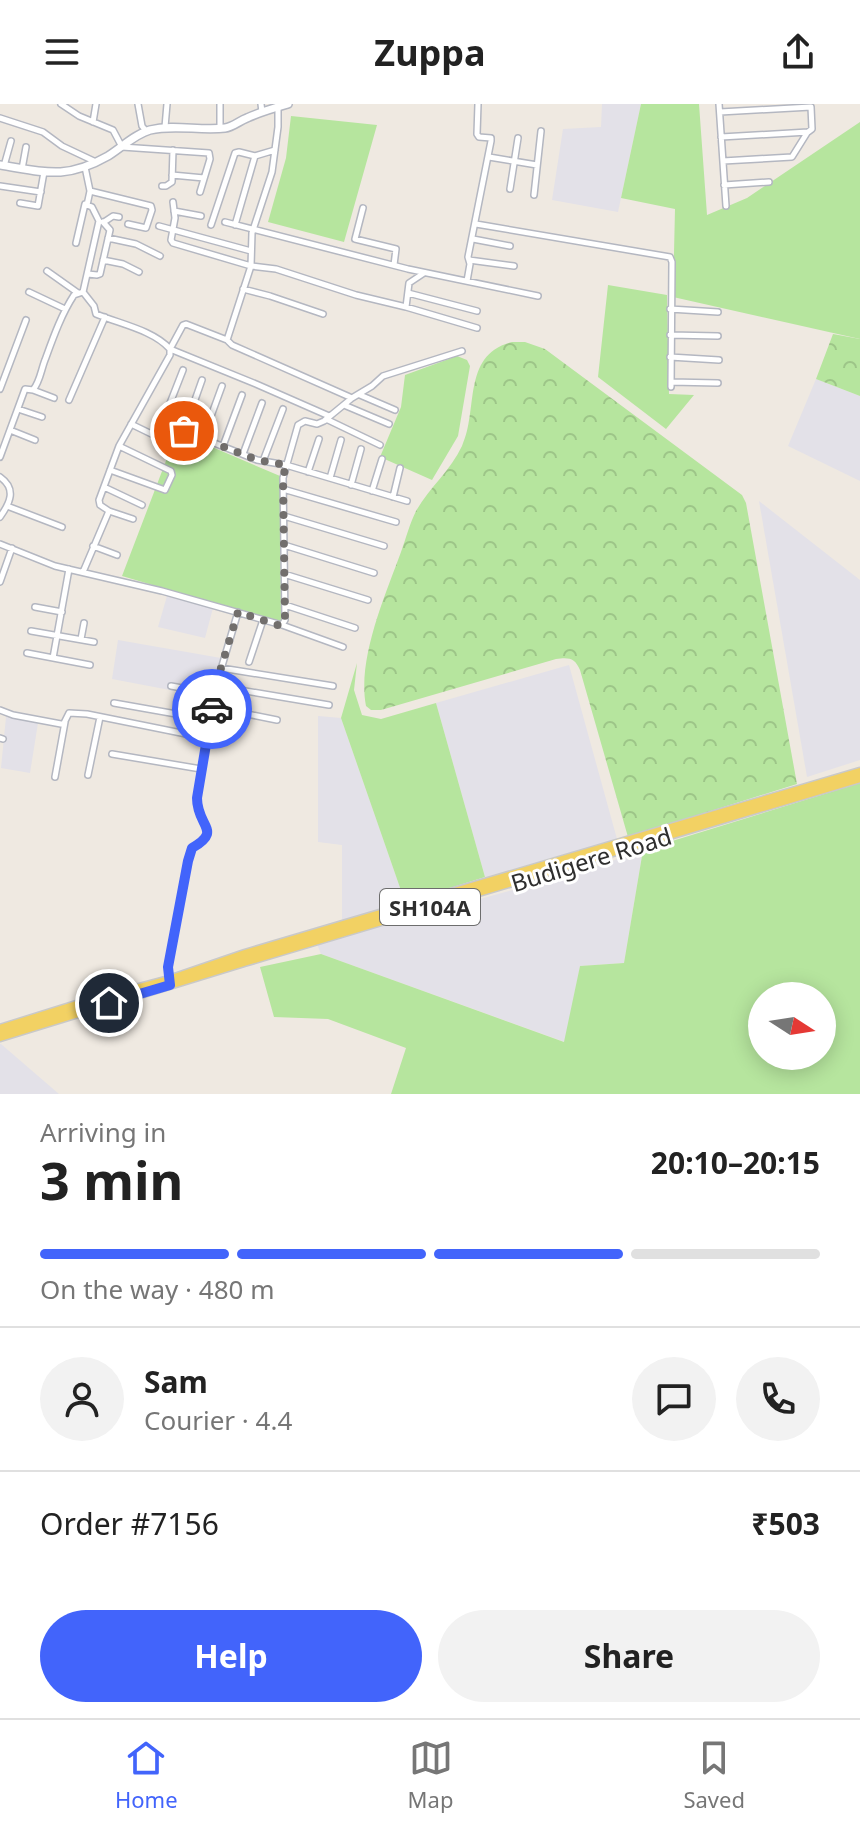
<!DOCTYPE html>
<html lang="en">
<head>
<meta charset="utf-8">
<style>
  :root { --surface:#fff; --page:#f2f2f2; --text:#222; --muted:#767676; --line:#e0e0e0; --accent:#4264fb }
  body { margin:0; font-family:"Noto Sans",sans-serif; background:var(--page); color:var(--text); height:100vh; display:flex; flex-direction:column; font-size:30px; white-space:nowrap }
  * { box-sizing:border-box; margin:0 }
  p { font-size:26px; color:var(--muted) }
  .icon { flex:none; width:44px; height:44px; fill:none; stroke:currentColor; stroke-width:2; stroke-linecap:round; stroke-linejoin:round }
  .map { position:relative; height:990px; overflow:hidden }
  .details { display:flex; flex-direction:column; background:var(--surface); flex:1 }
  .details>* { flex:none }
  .needle { width:52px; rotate:102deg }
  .buttons { position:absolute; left:748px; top:878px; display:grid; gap:16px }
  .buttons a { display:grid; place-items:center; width:88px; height:88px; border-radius:50%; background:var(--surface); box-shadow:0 4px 20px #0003; font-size:40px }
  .pin { position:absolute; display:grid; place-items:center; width:68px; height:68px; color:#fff; margin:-34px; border:4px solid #fff; border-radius:50%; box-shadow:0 2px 8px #0007 }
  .courier { position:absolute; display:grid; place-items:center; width:80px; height:80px; margin:-40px; border:6px solid #4264fb; border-radius:50%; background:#fff; color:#222; box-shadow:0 2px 10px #0007 }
  .summary em { font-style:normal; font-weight:700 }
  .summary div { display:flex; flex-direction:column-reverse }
  .summary { display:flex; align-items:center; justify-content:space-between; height:136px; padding:0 40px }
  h1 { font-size:52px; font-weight:700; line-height:60px }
  .bar { display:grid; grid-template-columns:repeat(4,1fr); gap:12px 8px; align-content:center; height:96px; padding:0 40px }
  .bar i { height:10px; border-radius:6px; background:var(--line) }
  .bar .active { background:var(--accent) }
  .bar p { grid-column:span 4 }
  .line { display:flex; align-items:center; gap:20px; padding:0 40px; border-top:2px solid var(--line) }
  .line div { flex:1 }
  .round { display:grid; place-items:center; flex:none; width:84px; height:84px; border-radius:42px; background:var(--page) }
  .cta { display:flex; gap:16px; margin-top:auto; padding:16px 40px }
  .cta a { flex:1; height:92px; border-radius:48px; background:var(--accent); color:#fff; font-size:32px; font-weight:700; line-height:92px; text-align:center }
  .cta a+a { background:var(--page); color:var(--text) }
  header { display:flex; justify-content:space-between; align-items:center; height:104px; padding:0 40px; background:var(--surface); font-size:36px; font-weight:700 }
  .tabs { display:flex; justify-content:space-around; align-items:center; height:112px; border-top:2px solid var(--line); background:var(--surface); font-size:22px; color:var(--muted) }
  .tabs a { display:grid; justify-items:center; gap:4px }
  .tabs .active { color:var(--accent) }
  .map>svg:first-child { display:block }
</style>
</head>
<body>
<header><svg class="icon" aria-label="menu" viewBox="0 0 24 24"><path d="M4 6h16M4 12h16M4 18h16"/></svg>Zuppa<svg class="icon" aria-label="share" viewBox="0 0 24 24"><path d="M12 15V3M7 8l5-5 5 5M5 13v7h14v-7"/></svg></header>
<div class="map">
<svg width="860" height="990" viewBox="0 0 860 990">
  <defs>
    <pattern id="forest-crowns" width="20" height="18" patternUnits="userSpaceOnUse" patternTransform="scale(2)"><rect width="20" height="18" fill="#b6e59e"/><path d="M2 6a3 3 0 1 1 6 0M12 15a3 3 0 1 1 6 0" fill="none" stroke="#9dc588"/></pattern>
  </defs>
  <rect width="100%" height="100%" fill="#efe9e1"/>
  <path fill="#e3e1e8" d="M602,0H641L618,108L552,96L563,25L601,23Z
    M816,275L860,292V377L788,342Z
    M759,397L860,476V656L807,673Z
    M167,492L213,504L205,534L158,523Z
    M118,536L221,554L212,594L112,575Z
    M569,561L617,735L485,773L436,599Z
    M318,612L341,614L405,798L342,819V741L318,738Z
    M6,613L38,619L30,669L1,664Z
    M643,746L624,859L580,862L565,938L321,850L317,840L592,764Z
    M0,940H1L59,990H0Z"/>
  <path fill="#b6e59e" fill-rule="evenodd" d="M641,0H699L707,111L747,94L860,18V235L673,193L675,105L621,94Z
    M291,12L377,21L344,138L268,118L286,54Z
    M608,181L667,191L669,290L694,291L666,325L598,273Z
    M457,252L467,256L470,262L458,332L432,376L380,353L401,303L405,271Z
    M177,328L280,372L281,519L122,472Z
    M357,559L354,586L362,611L381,615L436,599L485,773L405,798L341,614Z
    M860,679V990H391L406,944L328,915L274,913L260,863L321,850L564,938L580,862L624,859L643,746ZM762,892H822V952H762Z"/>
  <path fill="url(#forest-crowns)" d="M833,230L860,235V292L816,275Z
    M512,238H525L545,245L742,391L746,399L797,680L628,733L580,566C575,554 569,553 556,555L381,606H371L366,602C357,555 385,492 401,448C406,434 410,419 416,407C429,384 451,366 462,342C479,306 461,251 512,238Z"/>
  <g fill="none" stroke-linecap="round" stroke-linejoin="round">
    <defs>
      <path id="street" d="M61,0L79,12L113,26L122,43L209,49L210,55L200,88
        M138,0L142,22L146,27
        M220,0V25
        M261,0L262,8
        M719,0L726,102
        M278,3V23L272,68L252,129L251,162L227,236L232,241L352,294
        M720,8L811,3L812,25L808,28L721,33
        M0,14L43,28L62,42L96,58
        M93,18L96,0
        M165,23L167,0
        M489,53L537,61
        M723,57L792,53L807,29
        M4,62L11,37
        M22,65L26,43
        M172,71L204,74
        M724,81L769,78
        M0,82L41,88
        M162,82H166L172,78L173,46
        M510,85L518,34
        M90,87L151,102L152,106L146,124L128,120
        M534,91L541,27
        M173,98L175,114L171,136L173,139L251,162L276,165L356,191L406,203L477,224
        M20,99L38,102L44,68
        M363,104L355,135L396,145L394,161
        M174,107L201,112
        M104,118L113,112L119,113
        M225,118L408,165L538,192
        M476,120L670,153L672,158L671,283
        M211,121L235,49L239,48L255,52L275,46
        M235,121L255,52
        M159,122L251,147
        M108,134L136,140L160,152
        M473,135L510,142
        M76,139L85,100L87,101L90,87L85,63
        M103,156L123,160L139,168
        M469,156L514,162
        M47,167L78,189
        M88,170L97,171L100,170L110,126L103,118
        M467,177L470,160L468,153L491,37V34L479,33L477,30L478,0
        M243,185L270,192L323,210
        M29,188L65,205
        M83,188L99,117L92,103L87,101
        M408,189L477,207
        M406,203L409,179L424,169
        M670,205L718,208
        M670,231L718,232
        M227,236L186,220L183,221L170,245L256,280L329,312
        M670,253L719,256
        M183,266L165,312V317L169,321L257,356L286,361L407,397
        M671,278L718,279
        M0,285L26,216
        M33,286L54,294
        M360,291L395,306
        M69,296L105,213
        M344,301L389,320
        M18,305L42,313
        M326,315L380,341
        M131,320L170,339
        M10,326L35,336
        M184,327L202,276
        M203,334L222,282
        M223,342L242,291
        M243,350L262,299
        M0,353L25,285L33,286C40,278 41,266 45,256C53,234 61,211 74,191L83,188
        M263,357L283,305
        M110,366L165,386L172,371L171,367L119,342
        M308,368L319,335
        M0,373C17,385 10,399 0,413
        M330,374L341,336
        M351,381L361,345
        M104,383L142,401
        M283,385L396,418
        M372,387L382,355
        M393,393L400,364
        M7,402L62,423
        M109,407L133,415
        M284,412L384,442
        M0,440L55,462L162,487L282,521L285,516L283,374L298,321L305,317L317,320L324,317L352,294L372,282L383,272L462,247
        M284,441L374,469
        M93,442L117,451
        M83,468L109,407L100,401L99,396L119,342L170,251V245C153,226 120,220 96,210L94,202L83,188
        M284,470L368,496
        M0,478L12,444
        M285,501L355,524
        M35,503L62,508
        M282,521L343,543
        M31,527L94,538
        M81,535L84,519
        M27,549L90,561
        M53,554L69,465
        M249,558L263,516
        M221,564L333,582
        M171,582L215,590
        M216,582L329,601
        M114,599L210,616
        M212,603L277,616
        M0,606L13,611L61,620L64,619L69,609L87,610L206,634
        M0,634L3,635
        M112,650L201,665
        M88,671L100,613
        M55,673L65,618
        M169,877L168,863L188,757L192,744C223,726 196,723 197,694L216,582L238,508"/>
      <path id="secondary" d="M0,61C44,68 66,76 108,52C121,44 135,30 150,26C174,20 200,27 225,24C233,23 239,17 247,14C260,8 274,4 288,0"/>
      <path id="primary" d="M0,925L83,899L169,876L245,850L860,668
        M0,933L244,858L860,674"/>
    </defs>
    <use href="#street" stroke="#b4b7c1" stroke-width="8"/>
    <use href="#secondary" stroke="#b4b7c1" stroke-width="10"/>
    <use href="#primary" stroke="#c9c9c9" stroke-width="11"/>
    <use href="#street" stroke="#fff" stroke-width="5"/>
    <use href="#secondary" stroke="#fff" stroke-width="7"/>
    <use href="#primary" stroke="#f2d163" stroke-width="8"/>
  </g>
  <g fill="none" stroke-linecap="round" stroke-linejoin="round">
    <path stroke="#726f6d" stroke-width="8" stroke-dasharray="0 14.4" d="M184,327L257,356L286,361L283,374L285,516L282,521H277L238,508L221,564L212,605"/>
    <path stroke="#4264fb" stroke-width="10" d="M109,899L170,881L168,863L188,757L192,744C223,726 197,723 197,694L212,605"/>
  </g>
  <g text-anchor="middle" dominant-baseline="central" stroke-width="6" stroke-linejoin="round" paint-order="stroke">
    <rect fill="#fff" stroke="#6d6d6d" stroke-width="2" x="380" y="785" width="100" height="36" rx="6"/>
    <g font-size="22" font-weight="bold" fill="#2e2e2e">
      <text x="430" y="803">SH104A</text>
    </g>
    <g font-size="24" fill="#2e2e2e" stroke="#fff">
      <text transform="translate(591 755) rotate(-17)">Budigere Road</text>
    </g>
  </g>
</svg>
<div class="buttons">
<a><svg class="needle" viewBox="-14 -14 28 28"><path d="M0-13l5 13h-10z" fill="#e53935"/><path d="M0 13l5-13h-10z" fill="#767676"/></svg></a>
</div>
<div class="pin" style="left:184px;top:327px;background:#ea580c"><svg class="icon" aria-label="bag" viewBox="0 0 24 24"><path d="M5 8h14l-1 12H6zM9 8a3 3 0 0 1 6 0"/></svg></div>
<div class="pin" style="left:109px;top:899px;background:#1f2937"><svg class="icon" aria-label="home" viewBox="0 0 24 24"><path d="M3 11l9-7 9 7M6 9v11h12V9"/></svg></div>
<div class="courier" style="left:212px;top:605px"><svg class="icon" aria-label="car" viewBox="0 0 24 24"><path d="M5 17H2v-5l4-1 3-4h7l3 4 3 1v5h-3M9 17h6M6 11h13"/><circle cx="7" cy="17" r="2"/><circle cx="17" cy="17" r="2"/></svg></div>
</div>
<section class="details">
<div class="summary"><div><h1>3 min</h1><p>Arriving in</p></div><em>20:10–20:15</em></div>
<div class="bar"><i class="active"></i><i class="active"></i><i class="active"></i><i></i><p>On the way · 480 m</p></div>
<div class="line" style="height:144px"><a class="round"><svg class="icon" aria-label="person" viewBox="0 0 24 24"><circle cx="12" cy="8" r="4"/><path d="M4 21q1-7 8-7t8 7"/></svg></a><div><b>Sam</b><p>Courier · 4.4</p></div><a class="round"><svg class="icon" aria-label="chat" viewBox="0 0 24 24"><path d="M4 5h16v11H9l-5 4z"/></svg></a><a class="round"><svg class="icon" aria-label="phone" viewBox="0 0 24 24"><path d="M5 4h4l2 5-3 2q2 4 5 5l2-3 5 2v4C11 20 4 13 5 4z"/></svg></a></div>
<div class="line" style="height:104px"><div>Order #7156</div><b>₹503</b></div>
<div class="cta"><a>Help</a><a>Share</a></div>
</section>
<nav class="tabs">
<a class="active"><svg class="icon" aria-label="home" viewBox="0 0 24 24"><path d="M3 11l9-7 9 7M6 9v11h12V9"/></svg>Home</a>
<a><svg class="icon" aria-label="map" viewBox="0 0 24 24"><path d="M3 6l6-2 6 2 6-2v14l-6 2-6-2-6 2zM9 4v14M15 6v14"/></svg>Map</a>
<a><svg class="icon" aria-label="saved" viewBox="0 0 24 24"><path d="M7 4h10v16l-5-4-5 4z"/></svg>Saved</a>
</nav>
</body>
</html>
